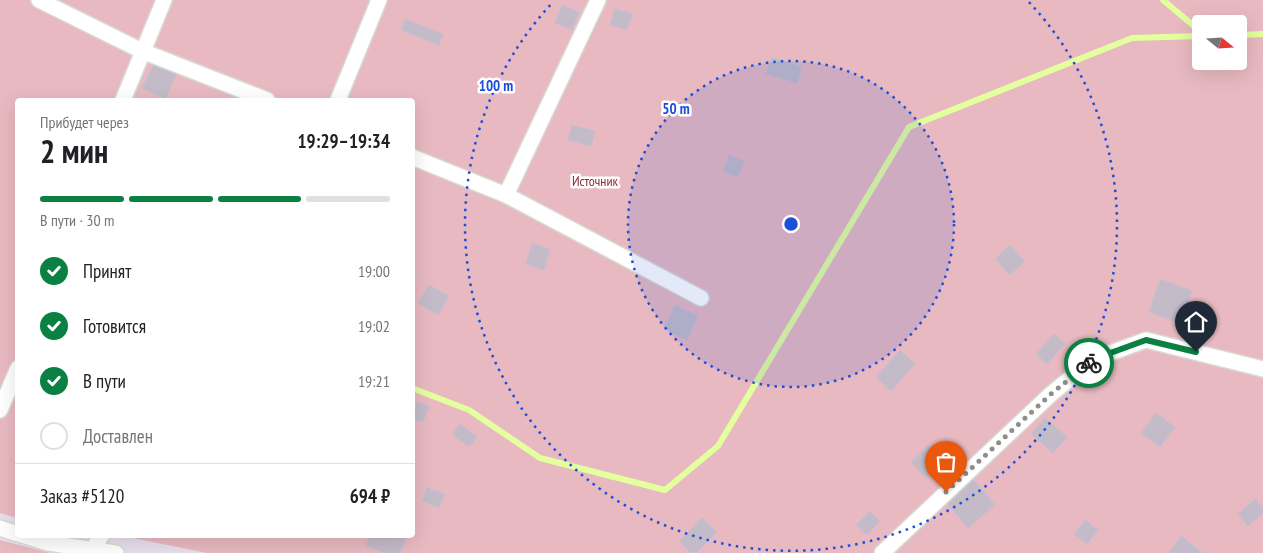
<!DOCTYPE html>
<html lang="ru">
<head>
<meta charset="utf-8">
<style>
  :root { --surface:#fff; --page:#f2f2f2; --text:#202124; --muted:#757577; --line:#e0e0e0; --accent:#0b8043 }
  body { margin:0; font-family:"PT Sans Narrow",sans-serif; background:var(--page); color:var(--text); height:100vh; display:flex; flex-direction:column; font-size:19px; white-space:nowrap }
  * { box-sizing:border-box; margin:0 }
  p { font-size:16px; color:var(--muted) }
  .icon { flex:none; width:28px; height:28px; fill:none; stroke:currentColor; stroke-width:2; stroke-linecap:round; stroke-linejoin:round }
  .map { position:relative; flex:1; overflow:hidden }
  .details { position:absolute; left:15px; top:98px; width:400px; height:440px; display:flex; flex-direction:column; background:var(--surface); border-radius:5px; box-shadow:0 5px 20px #0002 }
  .details>* { flex:none }
  .needle { width:32px; rotate:108deg }
  .fabs { position:absolute; left:1192px; top:15px; display:grid; gap:10px }
  .fabs a { display:grid; place-items:center; width:55px; height:55px; border-radius:5px; background:var(--surface); box-shadow:0 5px 20px #0002; font-size:25px }
  .pin { position:absolute; display:grid; place-items:center; width:42px; height:42px; color:#fff; margin:-51px -21px; border-radius:50% 50% 50% 0; rotate:-45deg; box-shadow:0 0 5px #0007 }
  .pin .icon { rotate:45deg }
  .courier { position:absolute; display:grid; place-items:center; width:50px; height:50px; margin:-25px; border:4px solid #0b8043; border-radius:50%; background:#fff; color:#222; box-shadow:0 1px 6px #0007 }
  .overview em { font-style:normal; font-weight:800 }
  .overview div { display:flex; flex-direction:column-reverse }
  .overview { display:flex; align-items:center; justify-content:space-between; height:85px; padding:0 25px }
  h1 { font-size:32px; font-weight:800; line-height:38px }
  .bar { display:grid; grid-template-columns:repeat(4,1fr); gap:8px 5px; align-content:center; height:60px; padding:0 25px }
  .bar i { height:6px; border-radius:4px; background:var(--line) }
  .bar .on { background:var(--accent) }
  .bar p { grid-column:span 4 }
  .line { display:flex; align-items:center; gap:12px; padding:0 25px; border-top:1px solid var(--line) }
  .line div { flex:1 }
  ol { padding:0 25px; list-style:none }
  li { display:flex; align-items:center; gap:15px; height:55px }
  li p { margin-inline-start:auto }
  li .icon { padding:5px; border-radius:50%; background:var(--accent); color:#fff; stroke-width:4 }
  li:last-child { color:var(--muted) }
  li i { width:28px; height:28px; border:2px solid var(--line); border-radius:50% }
  .map>svg:first-child { display:block }
</style>
</head>
<body>
<div class="map">
<svg width="1263" height="553" viewBox="0 0 1263 553">
  <rect width="100%" height="100%" fill="#e8dfed"/>
  <path fill="#e8b9c0" fill-rule="evenodd" d="M0,0H1263V553H207L118,535H412V100H18L17,518L0,513ZM1201,24H1239V61H1201Z
    M0,540L50,553H0Z"/>
  <g fill="none" stroke-linecap="round" stroke-linejoin="round">
    <path stroke="#e4ff9d" stroke-width="6" d="M1163,0L1201,32
      M1239,35L1263,34
      M412,388L469,410L540,458L665,490L718,446L909,127L1132,38L1201,36"/>
  </g>
  <path fill="#c3bcc8" stroke="#c8bdd2" d="M562,5L579,12L572,30L555,23Z
    M615,9L633,14L627,30L610,25Z
    M405,19L443,34L439,45L401,30Z
    M772,57L802,67L797,83L766,74Z
    M154,64L176,75L165,99L142,88Z
    M572,125L595,131L591,146L568,140Z
    M729,155L744,161L738,177L723,171Z
    M532,243L550,249L544,270L526,264Z
    M1009,245L1025,261L1010,275L995,259Z
    M1160,279L1192,291L1181,324L1149,312Z
    M429,285L449,296L438,315L418,303Z
    M675,305L698,316L687,340L663,329Z
    M1054,334L1065,344L1047,364L1036,354Z
    M900,350L915,364L891,391L876,377Z
    M417,402L429,406L423,422L412,418Z
    M1156,413L1175,427L1160,447L1141,433Z
    M1045,418L1067,437L1053,453L1031,434Z
    M460,424L477,437L469,447L452,434Z
    M928,446L943,461L926,478L911,462Z
    M973,479L995,505L968,528L946,502Z
    M427,488L445,494L439,508L422,501Z
    M1255,499L1263,508V513L1248,526L1238,514Z
    M870,511L880,521L867,535L856,525Z
    M702,518L717,532L696,553H691L679,541Z
    M1085,520L1098,530L1087,544L1074,534Z
    M370,535H407L400,553H384L366,546Z
    M1181,536L1203,553H1169Z"/>
  <g fill="none" stroke-linecap="round" stroke-linejoin="round">
    <defs>
      <path id="minor" d="M39,0L142,51L267,100
        M123,100L164,0
        M338,100L379,0
        M412,157L506,195L701,298
        M506,195L598,0
        M0,410L18,368
        M0,528L18,534
        M22,535L48,543L116,553
        M92,550L102,535
        M882,553L1051,394L1094,359L1146,340L1263,369"/>
    </defs>
    <use href="#minor" stroke="#d7dbd3" stroke-width="18"/>
    <use href="#minor" stroke="#fff" stroke-width="15"/>
  </g>
  <g fill="none" stroke-linecap="round" stroke-linejoin="round">
    <path stroke="#8e8e8c" stroke-width="5" stroke-dasharray="0 9" d="M946,492L1051,394L1089,363"/>
    <path stroke="#0b8043" stroke-width="6" d="M1089,363L1094,359L1146,340L1196,352"/>
  </g>
  <circle cx="791" cy="224" r="163" fill="#1d4ed8" fill-opacity=".12"/>
  <g fill="none" stroke="#1d4ed8" stroke-width="2.5" stroke-dasharray="2.5 5">
    <circle cx="791" cy="224" r="163"/>
    <path d="M1029 2A326 326 0 1 1 553 2"/>
  </g>
  <g text-anchor="middle" dominant-baseline="central" stroke-width="5" stroke-linejoin="round" paint-order="stroke">
    <g font-size="14" fill="#8c2e38" stroke="#fff">
      <text x="595" y="181">Источник</text>
    </g>
  </g>
  <circle cx="791" cy="224" r="8" fill="#1d4ed8" stroke="#fff" stroke-width="2.5"/>
  <g font-size="15" text-anchor="middle" font-weight="bold" fill="#1d4ed8" stroke="#fff" stroke-width="5" stroke-linejoin="round" paint-order="stroke">
    <text x="496" y="91">100 m</text>
    <text x="676" y="114">50 m</text>
  </g>
</svg>
<div class="fabs">
<a><svg class="needle" viewBox="-14 -14 28 28"><path d="M0-13l5 13h-10z" fill="#e53935"/><path d="M0 13l5-13h-10z" fill="#757577"/></svg></a>
</div>
<div class="pin" style="left:946px;top:492px;background:#ea580c"><svg class="icon" aria-label="bag" viewBox="0 0 24 24"><path d="M5 8h14l-1 12H6zM9 8a3 3 0 0 1 6 0"/></svg></div>
<div class="pin" style="left:1196px;top:352px;background:#1f2937"><svg class="icon" aria-label="home" viewBox="0 0 24 24"><path d="M3 11l9-7 9 7M6 9v11h12V9"/></svg></div>
<div class="courier" style="left:1089px;top:363px"><svg class="icon" aria-label="bike" viewBox="0 0 24 24"><circle cx="6" cy="16" r="4"/><circle cx="18" cy="16" r="4"/><path d="M6 16l4-8h5l3 8M10 8l3 8H6M13 5h3"/></svg></div>
<section class="details">
<div class="overview"><div><h1>2 мин</h1><p>Прибудет через</p></div><em>19:29–19:34</em></div>
<div class="bar"><i class="on"></i><i class="on"></i><i class="on"></i><i></i><p>В пути · 30 m</p></div>
<ol>
<li><svg class="icon" aria-label="check" viewBox="0 0 24 24"><path d="M5 12l5 5 9-10"/></svg>Принят<p>19:00</p></li>
<li><svg class="icon" aria-label="check" viewBox="0 0 24 24"><path d="M5 12l5 5 9-10"/></svg>Готовится<p>19:02</p></li>
<li><svg class="icon" aria-label="check" viewBox="0 0 24 24"><path d="M5 12l5 5 9-10"/></svg>В пути<p>19:21</p></li>
<li><i></i>Доставлен</li>
</ol>
<div class="line" style="height:65px"><div>Заказ #5120</div><b>694 ₽</b></div>
</section>
</div>
</body>
</html>
